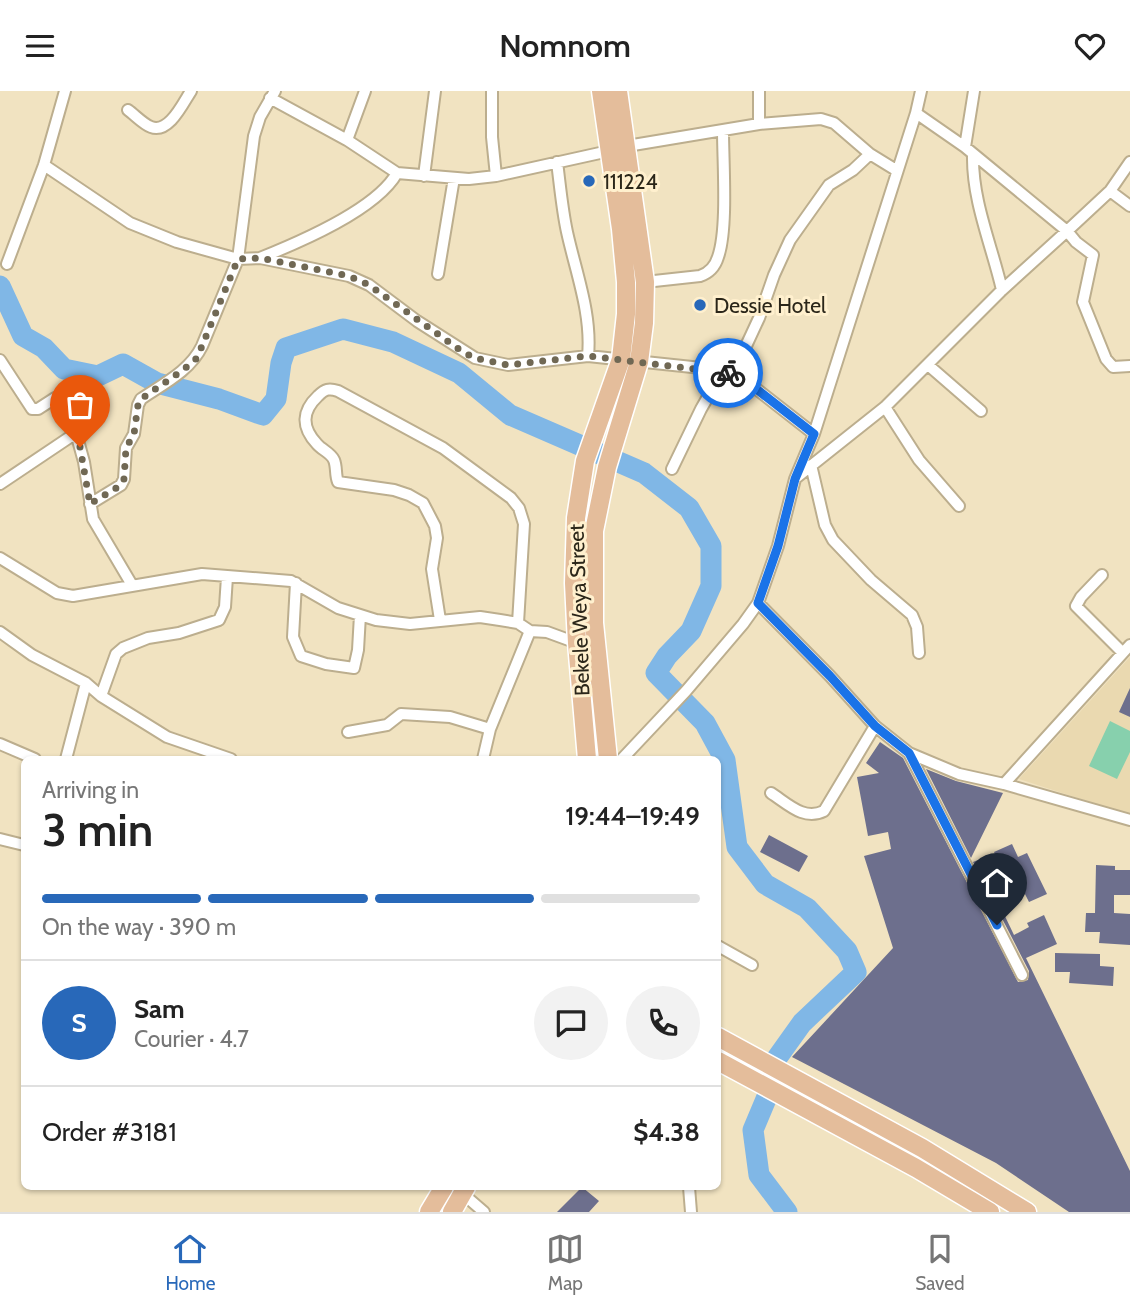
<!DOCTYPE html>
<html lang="en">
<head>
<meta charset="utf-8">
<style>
  :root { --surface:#fff; --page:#f2f2f2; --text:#222; --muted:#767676; --line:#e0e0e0; --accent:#2868b9 }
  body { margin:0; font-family:Cabin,sans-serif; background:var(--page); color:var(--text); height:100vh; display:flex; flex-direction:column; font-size:26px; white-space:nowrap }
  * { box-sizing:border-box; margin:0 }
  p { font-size:23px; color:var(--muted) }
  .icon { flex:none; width:38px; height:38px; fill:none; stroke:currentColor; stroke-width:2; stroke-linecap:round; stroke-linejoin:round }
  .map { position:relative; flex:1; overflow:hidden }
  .panel { position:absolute; left:21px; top:665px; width:700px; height:434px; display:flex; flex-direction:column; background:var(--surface); border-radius:10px; box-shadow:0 2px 5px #0004 }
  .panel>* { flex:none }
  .pin { position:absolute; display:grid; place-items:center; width:60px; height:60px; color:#fff; margin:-72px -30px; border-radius:50% 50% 50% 0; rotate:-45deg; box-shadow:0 0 7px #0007 }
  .pin .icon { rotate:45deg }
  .courier { position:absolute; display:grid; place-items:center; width:70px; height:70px; margin:-35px; border:5px solid #1a73e8; border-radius:50%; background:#fff; color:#222; box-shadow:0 2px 9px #0007 }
  .overview em { font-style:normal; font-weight:600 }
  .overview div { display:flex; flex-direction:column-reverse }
  .overview { display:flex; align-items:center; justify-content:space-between; height:119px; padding:0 21px }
  h1 { font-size:46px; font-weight:600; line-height:52px }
  .bar { display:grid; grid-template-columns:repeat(4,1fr); gap:10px 7px; align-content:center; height:84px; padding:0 21px }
  .bar i { height:9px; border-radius:5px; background:var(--line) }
  .bar .on { background:var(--accent) }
  .bar p { grid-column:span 4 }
  .line { display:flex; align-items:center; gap:18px; padding:0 21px; border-top:2px solid var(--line) }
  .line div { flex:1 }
  .round { display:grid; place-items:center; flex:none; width:74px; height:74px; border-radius:37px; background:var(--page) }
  header { display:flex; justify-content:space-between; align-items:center; height:91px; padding:0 21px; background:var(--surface); font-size:32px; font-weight:600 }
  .tab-bar { display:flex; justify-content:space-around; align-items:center; height:98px; border-top:2px solid var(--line); background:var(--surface); font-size:19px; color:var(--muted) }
  .tab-bar a { display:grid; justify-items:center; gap:4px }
  .tab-bar .on { color:var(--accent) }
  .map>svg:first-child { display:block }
</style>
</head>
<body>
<header><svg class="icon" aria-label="menu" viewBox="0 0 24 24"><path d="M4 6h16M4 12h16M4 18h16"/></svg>Nomnom<svg class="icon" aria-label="heart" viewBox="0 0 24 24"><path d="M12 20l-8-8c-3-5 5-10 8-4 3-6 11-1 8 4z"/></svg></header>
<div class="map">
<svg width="1130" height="1121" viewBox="0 0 1130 1121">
  <rect width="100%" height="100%" fill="#f1e3c1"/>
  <path fill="#ead9b0" d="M1130,566V724L1019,688Z"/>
  <path fill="#87d0ad" d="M1110,630L1130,640V661L1117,688L1089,675Z"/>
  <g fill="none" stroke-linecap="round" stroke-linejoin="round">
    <path stroke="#80b7e6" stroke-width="21" d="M0,195L23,245L44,257L64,278L98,285L123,273L157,292L219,308L263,324L276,308L281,272L286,257L343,238L393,251L459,282L510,324L644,382L689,417L711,455V495L691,540L667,565L656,582L705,632L725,669L737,756L765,793L807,817L847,860L856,881L802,932L777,967L769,1001L753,1039L759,1084L787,1121"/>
  </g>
  <path fill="#6d6f8d" d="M1130,597V626L1119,621Z
    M880,651L903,667L1018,891L1028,889L1029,880L973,771L978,769L1014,844L1029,836L1027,832L1044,824L1057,853L1026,867L1130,1080V1121H1069L996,1072L792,966L893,857L864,765L891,758L888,741L868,745L857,686L879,682L866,672Z
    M926,678L956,690L1003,702L971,767Z
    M769,744L808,765L799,781L760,761Z
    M1012,753L1018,766L1027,762L1047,803L1029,811L1022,797L1013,802L994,761Z
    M1096,774L1115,775V779H1130V804H1114V822L1130,823V854L1099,852L1100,841H1085L1086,822H1095Z
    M1055,862L1100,863V875L1114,876L1113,895L1069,892L1070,881H1055Z
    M582,1096L599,1110L589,1121H557Z"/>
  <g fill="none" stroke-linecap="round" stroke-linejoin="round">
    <defs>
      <path id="street" d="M492,0V46L496,85
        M270,7L347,49L397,82L469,88L496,85L609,60
        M128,19C135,24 143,33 151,36C169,43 183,12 191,0
        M916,22L965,56L1067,140L1110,100L1130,115
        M759,33V0
        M347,49L365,0
        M627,55L759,33L821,28L834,32L870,63L896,79
        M965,56L974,0
        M973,64C972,110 992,155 1002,199
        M557,71C560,94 562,118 567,141C576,182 592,223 588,265
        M44,74L130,132L177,151L238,168L260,167L349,185L369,194L417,230L475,267L508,274L588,265L711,278L733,283L750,293L814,343
        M424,85L435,0
        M1110,100L1130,71
        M260,167C300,151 376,119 397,82
        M7,173L44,74L65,0
        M438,183L454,87
        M645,191L700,185C709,182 715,176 718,166C728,138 723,72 723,40
        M0,269L32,318H38L55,307L62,311L76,342
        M928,274L981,320
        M733,283L759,227L774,184L790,149L829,94L853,79L870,63
        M885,316L919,369L959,415
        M811,374L825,434L833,449L871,489L912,524L917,536L919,562
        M672,378L701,318L722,281
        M797,386L885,316L1002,199L1067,140L1076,151L1093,164L1083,211L1106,268L1113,276L1130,275
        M0,393L76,342L84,371L93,428L132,494
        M90,413L121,394L124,388L126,357L134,343L138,314L141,308C163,293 190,280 202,255L238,168L254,45L260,26L275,0
        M0,467L57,502L73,505L202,483L291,490L338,517L376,529L410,533L480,526L500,529L518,532L530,540L547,541L577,552
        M1102,484L1081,506L1076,515L1122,561
        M296,492L293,546L301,565L326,573L354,577L358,559L360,524
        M758,512L830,585L875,635L909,662L959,683L1004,693L1130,554
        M440,529L432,478L437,447L435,435L423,412L409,404L394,399L338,391C335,384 337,376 334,369C331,362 322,359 317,353C301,336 302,320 318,305C325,298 329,297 338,300L443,357L511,407L519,417L524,433L518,532
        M0,541L32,564L86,592L101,605L167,646L231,668
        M101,605L116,563L123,557L148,547L179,542L219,529L225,516L227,486
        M348,641L387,634L401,623L450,626L490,638L530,540
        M0,653L35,668
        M909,662L1022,884
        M66,668L86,592
        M483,668L490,638
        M622,668L686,600L743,533L758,512L778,455L795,388L814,343L828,299L916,22L921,0
        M1004,693L1130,729
        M771,702C788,713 804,730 824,720L875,635
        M0,748L24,754
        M718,855L752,874
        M455,1096L484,1121
        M689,1096L691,1121"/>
      <path id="primary" d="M587,668L577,552L574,492L576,427L585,370L621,268L626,223V191L621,138L601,0
        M608,668L594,532V440L607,376L639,271L644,232L645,191L618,0
        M718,946L922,1057L1027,1121
        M718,970L916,1077L990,1121
        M429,1121L444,1096
        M452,1121L466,1096"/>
    </defs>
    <use href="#street" stroke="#bcae8e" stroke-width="14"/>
    <use href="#primary" stroke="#fff" stroke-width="21"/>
    <use href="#street" stroke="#fff" stroke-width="10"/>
    <use href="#primary" stroke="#e4bd9b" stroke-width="18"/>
  </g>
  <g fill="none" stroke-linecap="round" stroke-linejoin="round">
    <path stroke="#706854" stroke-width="7" stroke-dasharray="0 12.6" d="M80,356L90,413L121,394L124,388L126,357L134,343L138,314L141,308L183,279L197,267L238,168L260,167L349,185L369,194L463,261L475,267L508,274L588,265L728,282"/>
    <path stroke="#1a73e8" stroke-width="9" d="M728,282L750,293L814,343L795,388L778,455L758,512L830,585L875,635L909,662L997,834"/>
  </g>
  <g fill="#2868b9" stroke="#fff0ce" stroke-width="2.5">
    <circle cx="589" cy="90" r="7"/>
    <circle cx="700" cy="214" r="7"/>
  </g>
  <g text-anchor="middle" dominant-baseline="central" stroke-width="6" stroke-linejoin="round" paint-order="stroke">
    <g font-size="21" fill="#2b2619" stroke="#fff0ce" text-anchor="start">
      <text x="603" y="90">111224</text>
      <text x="714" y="214">Dessie Hotel</text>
    </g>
    <g font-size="21" fill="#2b2619" stroke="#fff0ce">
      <text transform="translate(579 519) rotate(-92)">Bekele Weya Street</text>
    </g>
  </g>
</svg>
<div class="pin" style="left:80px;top:356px;background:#ea580c"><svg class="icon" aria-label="bag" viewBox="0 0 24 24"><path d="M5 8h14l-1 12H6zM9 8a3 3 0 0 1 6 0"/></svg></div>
<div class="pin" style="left:997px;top:834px;background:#1f2937"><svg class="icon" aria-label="home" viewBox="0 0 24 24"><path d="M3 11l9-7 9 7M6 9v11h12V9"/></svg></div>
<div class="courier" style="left:728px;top:282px"><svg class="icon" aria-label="bike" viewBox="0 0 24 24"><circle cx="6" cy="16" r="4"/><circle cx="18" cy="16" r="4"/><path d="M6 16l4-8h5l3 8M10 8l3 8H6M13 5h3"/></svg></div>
<section class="panel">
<div class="overview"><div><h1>3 min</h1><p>Arriving in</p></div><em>19:44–19:49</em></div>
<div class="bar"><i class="on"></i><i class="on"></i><i class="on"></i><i></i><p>On the way · 390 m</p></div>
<div class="line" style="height:126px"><b class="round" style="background:var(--accent);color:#fff">S</b><div><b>Sam</b><p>Courier · 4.7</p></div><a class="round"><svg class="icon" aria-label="chat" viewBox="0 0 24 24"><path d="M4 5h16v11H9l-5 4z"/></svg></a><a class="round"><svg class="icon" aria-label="phone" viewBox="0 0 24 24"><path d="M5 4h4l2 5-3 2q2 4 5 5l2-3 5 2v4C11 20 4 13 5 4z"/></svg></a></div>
<div class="line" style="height:91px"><div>Order #3181</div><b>$4.38</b></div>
</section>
</div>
<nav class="tab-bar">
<a class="on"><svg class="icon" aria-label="home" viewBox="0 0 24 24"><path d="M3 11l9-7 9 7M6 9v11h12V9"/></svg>Home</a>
<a><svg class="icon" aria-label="map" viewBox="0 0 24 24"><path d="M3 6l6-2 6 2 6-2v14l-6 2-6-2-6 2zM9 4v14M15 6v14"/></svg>Map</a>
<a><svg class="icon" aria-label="saved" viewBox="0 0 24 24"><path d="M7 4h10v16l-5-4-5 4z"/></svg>Saved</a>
</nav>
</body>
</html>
